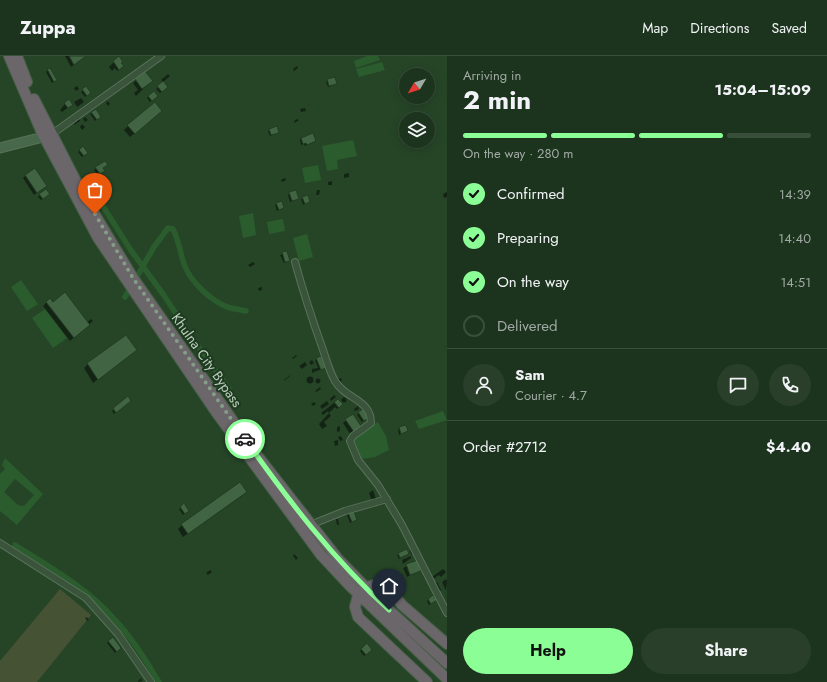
<!DOCTYPE html>
<html lang="en">
<head>
<meta charset="utf-8">
<style>
  :root { --surface:#1c341d; --page:#293f2a; --text:#f1f3f6; --muted:#a0aaa4; --line:#3a4f3b; --accent:#8cfe96 }
  body { margin:0; font-family:Jost,sans-serif; background:var(--page); color:var(--text); height:100vh; display:flex; flex-direction:column; font-size:15px; white-space:nowrap }
  * { box-sizing:border-box; margin:0 }
  p { font-size:13px; color:var(--muted) }
  .icon { flex:none; width:22px; height:22px; fill:none; stroke:currentColor; stroke-width:2; stroke-linecap:round; stroke-linejoin:round }
  .map { position:relative; flex:1; overflow:hidden }
  .panel { display:flex; flex-direction:column; background:var(--surface); width:380px }
  .panel>* { flex:none }
  .needle { width:26px; rotate:231deg }
  .buttons { position:absolute; left:399px; top:12px; display:grid; gap:8px }
  .buttons a { display:grid; place-items:center; width:36px; height:36px; border-radius:50%; background:var(--surface); box-shadow:0 2px 10px #0003,0 0 0 1px var(--line); font-size:20px }
  .pin { position:absolute; display:grid; place-items:center; width:34px; height:34px; color:#fff; margin:-41px -17px; border-radius:50% 50% 50% 0; rotate:-45deg; box-shadow:0 0 4px #0007 }
  .pin .icon { rotate:45deg }
  .courier { position:absolute; display:grid; place-items:center; width:40px; height:40px; margin:-20px; border:3px solid #8cfe96; border-radius:50%; background:#fff; color:#222; box-shadow:0 1px 5px #0007 }
  .overview em { font-style:normal; font-weight:700 }
  .overview div { display:flex; flex-direction:column-reverse }
  .overview { display:flex; align-items:center; justify-content:space-between; height:68px; padding:0 16px }
  h1 { font-size:26px; font-weight:700; line-height:30px }
  .bar { display:grid; grid-template-columns:repeat(4,1fr); gap:6px 4px; align-content:center; height:48px; padding:0 16px }
  .bar i { height:5px; border-radius:3px; background:var(--line) }
  .bar .current { background:var(--accent) }
  .bar p { grid-column:span 4 }
  .line { display:flex; align-items:center; gap:10px; padding:0 16px; border-top:1px solid var(--line) }
  .line div { flex:1 }
  .round { display:grid; place-items:center; flex:none; width:42px; height:42px; border-radius:21px; background:var(--page) }
  ol { padding:0 16px; list-style:none }
  li { display:flex; align-items:center; gap:12px; height:44px }
  li p { margin-inline-start:auto }
  li .icon { padding:4px; border-radius:50%; background:var(--accent); color:#111; stroke-width:4 }
  li:last-child { color:var(--muted) }
  li i { width:22px; height:22px; border:2px solid var(--line); border-radius:50% }
  .action { display:flex; gap:8px; margin-top:auto; padding:8px 16px }
  .action a { flex:1; height:46px; border-radius:24px; background:var(--accent); color:#111; font-size:16px; font-weight:700; line-height:46px; text-align:center }
  .action a+a { background:var(--page); color:var(--text) }
  header { display:flex; align-items:center; gap:24px; box-sizing:border-box; height:56px; padding:0 20px; background:var(--surface); border-bottom:1px solid var(--line) }
  header strong { font-size:19px }
  nav { display:flex; gap:22px; margin-inline-start:auto; font-size:14px }
  main { display:flex; flex:1; min-height:0 }
  .map>svg:first-child { display:block }
</style>
</head>
<body>
<header>
<strong>Zuppa</strong>
<nav><a>Map</a><a>Directions</a><a>Saved</a></nav>
</header>
<main>
<div class="map">
<svg width="447" height="626" viewBox="0 0 447 626">
  <rect width="100%" height="100%" fill="#264527"/>
  <path fill="#455233" d="M60,533L91,559L37,626H0V605Z"/>
  <path fill="#2a5c2d" fill-rule="evenodd" d="M367,0H378L380,4L356,12L354,5Z
    M382,6L385,14L359,21L356,13Z
    M353,84L357,100L337,104L338,113L327,115L322,90Z
    M318,109L321,124L305,127L302,112Z
    M253,157L256,179L243,182L239,160Z
    M283,163L285,175L269,178L267,166Z
    M307,178L313,201L299,205L293,182Z
    M21,224L38,248L27,255L11,231Z
    M45,253L67,282L53,292L32,262Z
    M443,355L447,364L419,373L415,365Z
    M378,366L386,380L389,394L375,401L361,403L352,386L354,380Z
    M5,402L43,438L17,469L0,455V418L5,413L2,409ZM15,423L34,439L24,450L18,449L4,436Z"/>
  <path fill="#0007" d="M65,0H85L71,11Z
    M119,1L121,12L117,15L115,12L112,15L109,11Z
    M297,10L298,12L294,15L293,13Z
    M49,13L54,26L52,27L46,16Z
    M145,17L148,28L136,40L134,37L138,34L133,27Z
    M168,18L170,20L163,26L161,24Z
    M328,24L335,28L328,31L326,26Z
    M163,27L167,31L160,37L156,33Z
    M77,30L79,33L76,35L74,32Z
    M86,32L90,37L85,41L81,36Z
    M149,40L155,42L150,46L147,42Z
    M81,42L84,46L77,51L74,46Z
    M108,45L110,48L108,50L106,47Z
    M65,48L70,50L62,56L60,54Z
    M305,52L306,55L301,56L300,53Z
    M161,55L130,81L124,74L128,70Z
    M92,57L98,62L95,65L90,58Z
    M85,61L88,64L85,66L83,63Z
    M79,63L80,65L74,69V68Z
    M297,63L299,64L295,67L294,65Z
    M82,68L85,71L82,74L80,71Z
    M270,74L278,76L270,80L268,75Z
    M301,82L315,85L305,90L304,88L301,89L300,84Z
    M83,92L87,97L82,101L78,96Z
    M96,112L102,113V117L98,119L94,114Z
    M349,117V121L344,122V118Z
    M26,119L46,130L34,139L23,122Z
    M285,122L286,124L282,126L281,124Z
    M332,125V129H328V126Z
    M317,134H320L319,139H316Z
    M447,136V141L444,142L443,138Z
    M290,137L298,143L290,146L288,139Z
    M40,139H47L41,144L38,141Z
    M303,142L309,145L303,149L301,143Z
    M277,148L283,152L277,155L275,149Z
    M286,196L289,204L284,207L280,199Z
    M253,206L255,208L250,211L248,209Z
    M262,231V234L259,235L258,232Z
    M47,246L53,247L87,266L91,263L93,265L70,285L43,250Z
    M136,294L93,327L84,312L88,308Z
    M296,299L297,300L293,303L292,302Z
    M317,303L324,312L312,317V313L318,312L315,304Z
    M312,304L314,307L311,309L309,306Z
    M305,306L307,309L302,313L299,310Z
    M290,319V320L284,325V324Z
    M306.5 324a3.5 3.5 0 1 1 7 0a3.5 3.5 0 1 1-7 0Z
    M341,322L342,324L339,327L337,324Z
    M315.5 325a2.5 2.5 0 1 1 5 0a2.5 2.5 0 1 1-5 0Z
    M320,331L321,333L316,336L315,335Z
    M334,339L336,341L331,345L330,343Z
    M341.5 344a2.5 2.5 0 1 1 5 0a2.5 2.5 0 1 1-5 0Z
    M127,342L128,347L114,358L112,355Z
    M338,344L342,348L337,353L335,351L329,357L328,355L323,359L321,357Z
    M327,345L329,348L322,353L320,350Z
    M314,346L316,348L313,350L311,348Z
    M358,350L359,353L355,355L354,353Z
    M329,357L331,360L324,366L327,370L322,373L319,368Z
    M359,357L366,363L362,366L357,359Z
    M352,359L357,373L350,378L343,367Z
    M340,370V375L337,376V371Z
    M399,372L407,375L399,379L398,374Z
    M341,380L343,384L340,385L338,381Z
    M338,384V389L335,390L334,385Z
    M240,428L246,436L242,440L183,481L178,473L182,469Z
    M373,434L376,443L372,445L369,437Z
    M183,449L188,455L183,459L179,453Z
    M349,458L356,463L354,465L350,467L347,459Z
    M336,463H338L339,469H337Z
    M412,493L414,497L411,498L410,494Z
    M294,498L298,502L296,504L293,500Z
    M399,498H408L399,503L397,499Z
    M411,500V502L403,508L402,504Z
    M417,505L420,514L407,521L403,512Z
    M443,513L446,516L441,521L439,519L433,523L432,521Z
    M210,514L212,516L208,519L206,517Z
    M446,523L447,525L446,535L442,526Z
    M437,526L441,534L436,537L434,528Z
    M433,540L434,546L429,549L427,545Z
    M87,561L89,564L87,565L85,562Z
    M109,585L118,594L115,597L107,587Z
    M367,589L371,594L364,600L360,595Z
    M141,622L142,625L138,626V625Z"/>
  <g fill="none" stroke-linecap="round" stroke-linejoin="round">
    <path stroke="#2a5c2d" stroke-width="5.5" d="M91,125L101,147L130,193L163,238L192,282L229,333
      M125,241L154,191L168,172L173,173C179,185 180,196 184,208C190,225 209,243 225,250C231,253 239,253 246,255
      M15,489C50,511 87,532 115,564C132,582 146,605 159,626"/>
  </g>
  <path fill="#416443" stroke="#213c22" d="M69,0H86L74,9Z
    M119,0L123,6L121,7L124,10L119,14L113,5Z
    M50,12L57,24L54,26L47,13Z
    M145,15L153,25L142,33L135,23Z
    M335,21L337,28L329,30L327,23Z
    M163,25L168,31L162,36L157,30Z
    M86,30L91,37L87,40L82,33Z
    M154,35L158,40L152,45L148,40Z
    M69,43L73,49L68,52L64,47Z
    M155,46L162,55L135,78L127,69Z
    M96,53L101,61L97,64L91,56Z
    M277,70L279,77L271,79L269,73Z
    M313,77L316,85L307,89L306,87L303,88L301,82Z
    M83,90L88,97L84,100L79,94Z
    M105,105L108,109L103,112L105,115L100,118L95,111Z
    M35,112L47,130L37,137L25,119Z
    M46,133L50,138L43,143L39,138Z
    M296,134L299,143L292,145L289,136Z
    M308,139L310,146L305,148L302,141Z
    M282,145L284,152L279,154L276,147Z
    M287,195L290,205L285,206L282,196Z
    M65,236L90,269L74,282L46,246L50,242L53,246Z
    M126,279L137,294L98,324L87,307Z
    M321,300L326,312L321,314L316,302Z
    M128,340L131,345L116,357L113,352Z
    M338,343L343,348L339,352L334,346Z
    M363,353L369,362L364,365L358,356Z
    M353,358L361,370L354,376L345,363Z
    M406,369L408,375L401,378L399,371Z
    M240,426L247,436L188,478L181,468Z
    M184,447L189,455L185,458L180,451Z
    M354,455L357,464L352,466L348,457Z
    M407,493L409,498L400,502L398,497Z
    M418,504L421,515L410,519L406,508Z
    M433,539L437,544L431,548L428,543Z
    M113,581L121,592L117,596L108,585Z
    M367,587L372,594L366,599L361,593Z"/>
  <g fill="none" stroke-linecap="round" stroke-linejoin="round">
    <defs>
      <path id="minor" d="M52,78L161,0
        M295,206C303,235 312,263 322,291C326,302 329,315 335,325C345,343 371,343 371,367L353,380L350,385L358,404L378,429L402,469L447,557
        M310,469L345,455L387,443
        M0,487L86,542L118,578L151,626"/>
      <path id="secondary" d="M0,92L51,79"/>
      <path id="trunk" d="M9,0L42,77L98,182L216,356L321,499L350,530L447,623
        M17,0L27,26
        M34,43L83,139L133,222L256,398L338,503L378,544L447,607
        M365,532L374,529L391,536L402,549L447,588
        M358,539L355,551L358,561L427,626"/>
    </defs>
    <use href="#minor" stroke="#59725a" stroke-width="8"/>
    <use href="#secondary" stroke="#59725a" stroke-width="11"/>
    <use href="#trunk" stroke="#455f46" stroke-width="12"/>
    <use href="#minor" stroke="#3a543c" stroke-width="6"/>
    <use href="#secondary" stroke="#48684b" stroke-width="9"/>
    <use href="#trunk" stroke="#6a6669" stroke-width="10"/>
  </g>
  <g fill="none" stroke-linecap="round" stroke-linejoin="round">
    <path stroke="#859e87" stroke-width="4" stroke-dasharray="0 7.2" d="M95,158L133,222L245,383"/>
    <path stroke="#8cfe96" stroke-width="5" d="M245,383C288,444 334,504 389,554"/>
  </g>
  <g text-anchor="middle" dominant-baseline="central" stroke-width="4" stroke-linejoin="round" paint-order="stroke">
    <g font-size="14" fill="#b8ceba" stroke="#1f3a20">
      <text transform="translate(207 304) rotate(55)">Khulna City Bypass</text>
    </g>
  </g>
</svg>
<div class="buttons">
<a><svg class="needle" viewBox="-14 -14 28 28"><path d="M0-13l5 13h-10z" fill="#e53935"/><path d="M0 13l5-13h-10z" fill="#a0aaa4"/></svg></a>
<a><svg class="icon" aria-label="layers" viewBox="0 0 24 24"><path d="M12 4l9 5-9 5-9-5zM3 14l9 5 9-5"/></svg></a>
</div>
<div class="pin" style="left:95px;top:158px;background:#ea580c"><svg class="icon" aria-label="bag" viewBox="0 0 24 24"><path d="M5 8h14l-1 12H6zM9 8a3 3 0 0 1 6 0"/></svg></div>
<div class="pin" style="left:389px;top:554px;background:#1f2937"><svg class="icon" aria-label="home" viewBox="0 0 24 24"><path d="M3 11l9-7 9 7M6 9v11h12V9"/></svg></div>
<div class="courier" style="left:245px;top:383px"><svg class="icon" aria-label="car" viewBox="0 0 24 24"><path d="M5 17H2v-5l4-1 3-4h7l3 4 3 1v5h-3M9 17h6M6 11h13"/><circle cx="7" cy="17" r="2"/><circle cx="17" cy="17" r="2"/></svg></div>
</div>
<section class="panel">
<div class="overview"><div><h1>2 min</h1><p>Arriving in</p></div><em>15:04–15:09</em></div>
<div class="bar"><i class="current"></i><i class="current"></i><i class="current"></i><i></i><p>On the way · 280 m</p></div>
<ol>
<li><svg class="icon" aria-label="check" viewBox="0 0 24 24"><path d="M5 12l5 5 9-10"/></svg>Confirmed<p>14:39</p></li>
<li><svg class="icon" aria-label="check" viewBox="0 0 24 24"><path d="M5 12l5 5 9-10"/></svg>Preparing<p>14:40</p></li>
<li><svg class="icon" aria-label="check" viewBox="0 0 24 24"><path d="M5 12l5 5 9-10"/></svg>On the way<p>14:51</p></li>
<li><i></i>Delivered</li>
</ol>
<div class="line" style="height:72px"><a class="round"><svg class="icon" aria-label="person" viewBox="0 0 24 24"><circle cx="12" cy="8" r="4"/><path d="M4 21q1-7 8-7t8 7"/></svg></a><div><b>Sam</b><p>Courier · 4.7</p></div><a class="round"><svg class="icon" aria-label="chat" viewBox="0 0 24 24"><path d="M4 5h16v11H9l-5 4z"/></svg></a><a class="round"><svg class="icon" aria-label="phone" viewBox="0 0 24 24"><path d="M5 4h4l2 5-3 2q2 4 5 5l2-3 5 2v4C11 20 4 13 5 4z"/></svg></a></div>
<div class="line" style="height:52px"><div>Order #2712</div><b>$4.40</b></div>
<div class="action"><a>Help</a><a>Share</a></div>
</section>
</main>
</body>
</html>
